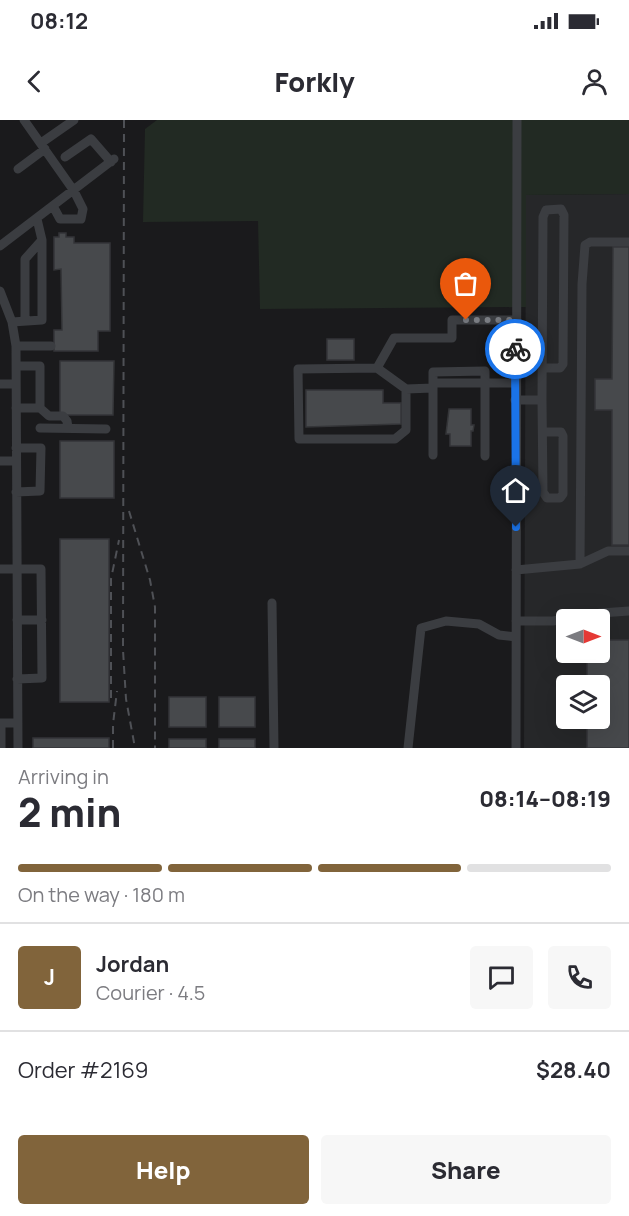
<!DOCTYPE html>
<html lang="en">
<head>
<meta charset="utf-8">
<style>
  :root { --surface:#fff; --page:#f7f7f7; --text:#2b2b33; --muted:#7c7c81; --line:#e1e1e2; --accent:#81643b }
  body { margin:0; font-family:Manrope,sans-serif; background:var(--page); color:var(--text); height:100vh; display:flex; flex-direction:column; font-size:22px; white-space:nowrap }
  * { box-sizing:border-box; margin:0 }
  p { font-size:20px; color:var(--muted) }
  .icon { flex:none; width:33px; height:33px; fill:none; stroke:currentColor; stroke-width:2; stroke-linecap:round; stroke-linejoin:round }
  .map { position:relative; height:628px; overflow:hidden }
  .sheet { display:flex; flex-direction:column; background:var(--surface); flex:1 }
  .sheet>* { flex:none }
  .needle { width:39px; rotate:90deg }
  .tools { position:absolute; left:556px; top:489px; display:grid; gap:12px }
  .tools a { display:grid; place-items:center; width:54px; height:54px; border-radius:6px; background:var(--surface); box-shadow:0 6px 24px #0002; font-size:30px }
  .pin { position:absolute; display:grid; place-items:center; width:51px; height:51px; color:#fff; margin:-62px -26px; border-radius:50% 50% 50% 0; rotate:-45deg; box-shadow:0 0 6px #0007 }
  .pin .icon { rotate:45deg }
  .courier { position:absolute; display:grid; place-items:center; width:60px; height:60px; margin:-30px; border:4px solid #1a73e8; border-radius:50%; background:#fff; color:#222; box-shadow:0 2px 8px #0007 }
  .summary em { font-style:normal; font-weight:800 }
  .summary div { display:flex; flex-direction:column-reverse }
  .summary { display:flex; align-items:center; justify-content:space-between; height:102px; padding:0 18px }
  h1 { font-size:39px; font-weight:800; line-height:45px }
  .bar { display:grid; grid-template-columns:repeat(4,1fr); gap:9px 6px; align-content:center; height:72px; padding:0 18px }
  .bar i { height:8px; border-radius:4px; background:var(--line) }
  .bar .selected { background:var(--accent) }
  .bar p { grid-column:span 4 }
  .line { display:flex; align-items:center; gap:15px; padding:0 18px; border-top:2px solid var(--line) }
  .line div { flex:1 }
  .round { display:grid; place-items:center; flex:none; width:63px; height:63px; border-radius:6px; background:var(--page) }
  .cta { display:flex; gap:12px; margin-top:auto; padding:12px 18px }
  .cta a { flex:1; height:69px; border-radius:6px; background:var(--accent); color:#fff; font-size:24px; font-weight:800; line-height:69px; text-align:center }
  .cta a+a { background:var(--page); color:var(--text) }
  .status { display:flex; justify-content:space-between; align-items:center; height:42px; padding:0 30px; background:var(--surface); direction:ltr }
  .status svg { height:16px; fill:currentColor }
  header { display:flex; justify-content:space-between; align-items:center; height:78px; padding:0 18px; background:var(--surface); font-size:27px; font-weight:800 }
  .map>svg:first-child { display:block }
</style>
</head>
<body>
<div class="status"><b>08:12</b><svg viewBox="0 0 49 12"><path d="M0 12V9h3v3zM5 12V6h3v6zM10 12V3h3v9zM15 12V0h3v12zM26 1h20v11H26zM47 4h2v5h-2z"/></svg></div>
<header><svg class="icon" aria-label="back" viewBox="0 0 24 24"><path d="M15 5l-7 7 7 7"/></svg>Forkly<svg class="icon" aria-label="person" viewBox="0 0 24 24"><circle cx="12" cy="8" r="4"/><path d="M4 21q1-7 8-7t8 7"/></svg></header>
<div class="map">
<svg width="629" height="628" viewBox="0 0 629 628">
  <rect width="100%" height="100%" fill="#1a1a1c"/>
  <path fill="#262729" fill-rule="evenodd" d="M629,74V628H524L526,75ZM567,500H600V532H567ZM567,566H600V598H567Z"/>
  <path fill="#222a23" d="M157,0H629V74L526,75V187L260,189L258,101L143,102L145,9Z"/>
  <path fill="#47494c" stroke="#343538" stroke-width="1.5" d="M59,113H66V117H74V123H110V211H98V231H54V210H62L61,149L54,150V117H59Z
    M613,127H629V425H612V290H595V259H612Z
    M327,219H354V240H327Z
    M60,241H114L113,295H60Z
    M306,270H383V283H401V304L306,307Z
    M449,289H471V305H474L473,311H471V326H450V314H446Z
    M60,321H114V378H60Z
    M60,419H109V582H60Z
    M600,520H629V628H587V598H600V566H587V538H571V532H600Z
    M169,577H206V607H169Z
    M219,577H255V607H219Z
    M33,618H109V628H33Z
    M169,619H206V628H169Z
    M219,619H255V628H219Z"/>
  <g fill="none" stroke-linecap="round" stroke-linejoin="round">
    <path stroke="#3b3d41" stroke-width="9" d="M24,0L74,71L83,89L81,99H60L53,86
      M41,23L74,0
      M65,37L91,19L111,42
      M18,49L45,29
      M0,126L114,39
      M0,171L12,202L16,226L18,628
      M25,200V139L42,120
      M12,202L42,200V120L37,99
      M16,226H51
      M16,246H40V288H16
      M377,248L394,218H452V200H515
      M433,263V252L485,251V263H433V335
      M0,264H16
      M406,269L377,248L298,249L299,319H395L406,310V269L433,268
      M515,280H542L543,372L547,378H560L563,374V316L561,312H543
      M542,280L543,97L546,90L561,89L564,95L563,244L560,248H543
      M40,288L49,296H63L67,301L68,308
      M40,308L106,309
      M16,328H41L40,371L16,372
      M485,336V263H515
      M0,341H16
      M580,444L582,164L585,125L590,122H629
      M0,449H41L42,558L17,559
      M516,450L580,444L608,431H629
      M272,483L274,628
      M17,500H42
      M516,501H553L601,493L629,491
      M1,628V603H18
      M408,628L421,508L446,501L479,504L499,515L516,517
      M516,628L517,0"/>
    <path stroke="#4f5156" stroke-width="2" stroke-dasharray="8 6" stroke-linecap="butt" d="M124,0L123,530L126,579L135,628
      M129,391L150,460L155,487V628
      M111,578V459L119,420
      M113,628V604L117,571"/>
  </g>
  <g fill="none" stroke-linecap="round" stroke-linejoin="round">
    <path stroke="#7a7d83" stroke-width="6" stroke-dasharray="0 10.8" d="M466,200H515V229"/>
    <path stroke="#1a73e8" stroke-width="8" d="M515,229L516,407"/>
  </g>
</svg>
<div class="tools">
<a><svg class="needle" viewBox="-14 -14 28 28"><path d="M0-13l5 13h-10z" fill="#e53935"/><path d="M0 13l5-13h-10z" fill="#7c7c81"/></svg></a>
<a><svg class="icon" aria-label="layers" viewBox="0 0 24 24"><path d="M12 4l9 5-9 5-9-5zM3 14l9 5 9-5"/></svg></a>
</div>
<div class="pin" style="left:466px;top:200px;background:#ea580c"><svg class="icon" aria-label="bag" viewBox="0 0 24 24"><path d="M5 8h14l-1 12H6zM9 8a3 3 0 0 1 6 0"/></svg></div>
<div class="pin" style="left:516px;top:407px;background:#1f2937"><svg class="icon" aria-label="home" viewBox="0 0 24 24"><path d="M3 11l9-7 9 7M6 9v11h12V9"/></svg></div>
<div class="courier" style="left:515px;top:229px"><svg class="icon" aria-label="bike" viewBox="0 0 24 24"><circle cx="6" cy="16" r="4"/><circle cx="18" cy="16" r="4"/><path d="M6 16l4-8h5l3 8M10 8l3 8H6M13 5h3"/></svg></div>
</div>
<section class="sheet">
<div class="summary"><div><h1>2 min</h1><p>Arriving in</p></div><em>08:14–08:19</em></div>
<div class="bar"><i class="selected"></i><i class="selected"></i><i class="selected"></i><i></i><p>On the way · 180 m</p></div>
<div class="line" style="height:108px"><b class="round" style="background:var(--accent);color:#fff">J</b><div><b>Jordan</b><p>Courier · 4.5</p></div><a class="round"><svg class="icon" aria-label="chat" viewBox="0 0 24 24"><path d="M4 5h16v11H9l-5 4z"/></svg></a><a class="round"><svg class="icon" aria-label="phone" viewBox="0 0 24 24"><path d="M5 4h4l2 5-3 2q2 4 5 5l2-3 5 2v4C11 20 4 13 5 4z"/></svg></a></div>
<div class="line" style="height:78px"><div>Order #2169</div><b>$28.40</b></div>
<div class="cta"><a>Help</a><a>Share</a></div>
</section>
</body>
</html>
